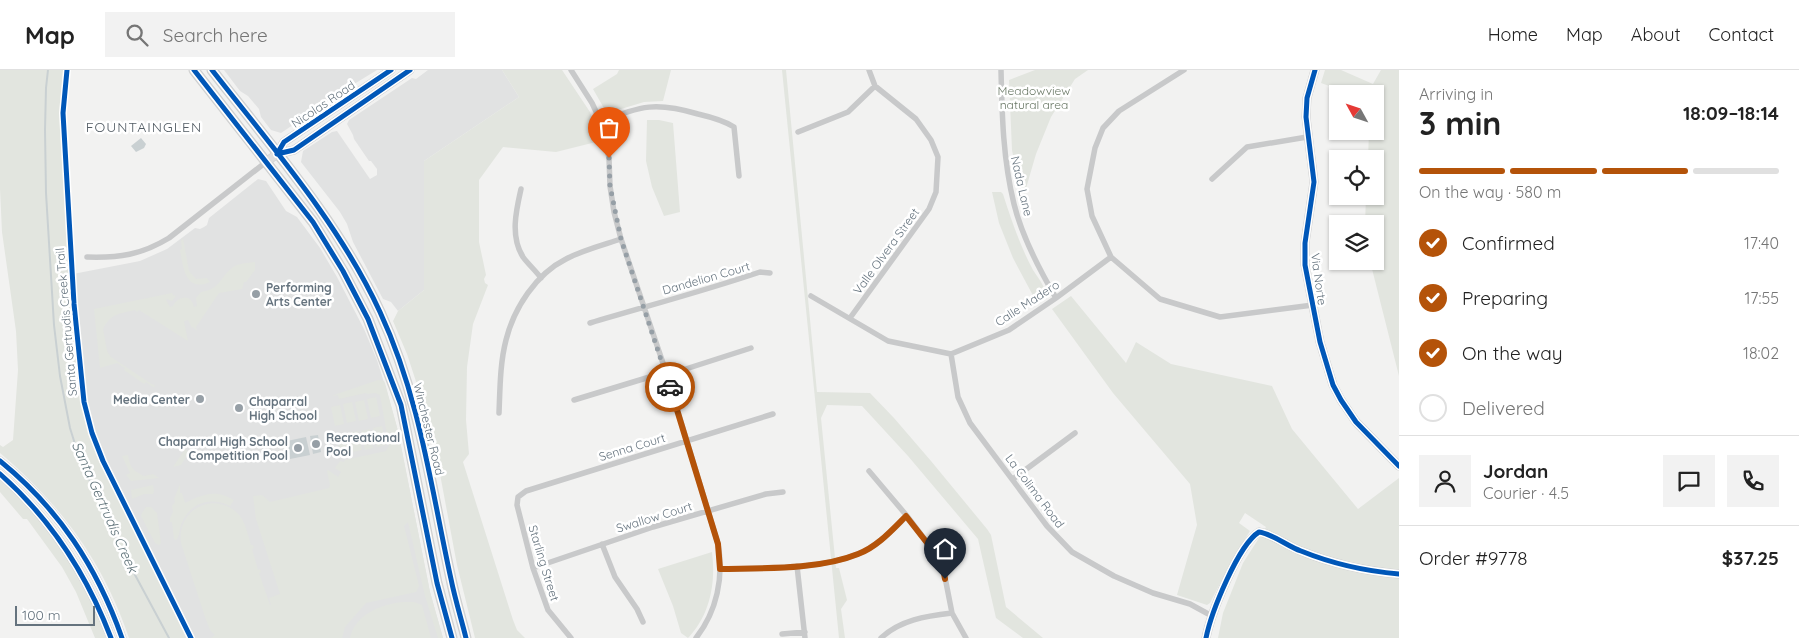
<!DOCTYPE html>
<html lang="en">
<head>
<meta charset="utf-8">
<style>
  :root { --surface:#fff; --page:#f2f2f2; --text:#222; --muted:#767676; --line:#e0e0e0; --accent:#b45309 }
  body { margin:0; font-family:Quicksand,sans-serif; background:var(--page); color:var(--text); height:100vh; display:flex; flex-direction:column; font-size:19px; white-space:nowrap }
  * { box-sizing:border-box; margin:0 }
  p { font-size:16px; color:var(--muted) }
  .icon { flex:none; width:28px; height:28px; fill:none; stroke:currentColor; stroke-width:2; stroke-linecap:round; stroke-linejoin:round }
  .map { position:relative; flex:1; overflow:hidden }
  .panel { display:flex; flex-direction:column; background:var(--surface); width:400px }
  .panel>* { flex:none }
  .needle { width:32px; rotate:310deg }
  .buttons { position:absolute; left:1329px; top:15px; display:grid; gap:10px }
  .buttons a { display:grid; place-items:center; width:55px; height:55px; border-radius:0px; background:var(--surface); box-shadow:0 1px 4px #0004; font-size:25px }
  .scale { position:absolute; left:15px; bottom:12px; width:80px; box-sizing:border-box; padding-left:5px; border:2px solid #65737e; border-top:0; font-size:14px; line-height:18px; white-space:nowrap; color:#65737e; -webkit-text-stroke:4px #fff; paint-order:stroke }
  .pin { position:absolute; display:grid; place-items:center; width:42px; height:42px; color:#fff; margin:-51px -21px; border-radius:50% 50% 50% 0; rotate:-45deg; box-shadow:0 0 5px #0007 }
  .pin .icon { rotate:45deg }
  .courier { position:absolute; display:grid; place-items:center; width:50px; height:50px; margin:-25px; border:4px solid #b45309; border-radius:50%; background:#fff; color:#222; box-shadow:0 1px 6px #0007 }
  .head em { font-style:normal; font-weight:700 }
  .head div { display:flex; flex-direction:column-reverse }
  .head { display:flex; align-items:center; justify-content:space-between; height:85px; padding:0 20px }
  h1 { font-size:32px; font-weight:700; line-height:38px }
  .bar { display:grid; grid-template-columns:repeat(4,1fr); gap:8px 5px; align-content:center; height:60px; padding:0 20px }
  .bar i { height:6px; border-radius:4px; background:var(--line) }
  .bar .active { background:var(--accent) }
  .bar p { grid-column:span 4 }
  .line { display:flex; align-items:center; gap:12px; padding:0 20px; border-top:1px solid var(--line) }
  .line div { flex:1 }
  .round { display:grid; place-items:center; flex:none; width:52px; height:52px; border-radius:0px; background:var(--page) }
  ol { padding:0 20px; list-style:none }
  li { display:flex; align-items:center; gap:15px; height:55px }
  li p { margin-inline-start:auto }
  li .icon { padding:5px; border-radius:50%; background:var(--accent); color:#fff; stroke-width:4 }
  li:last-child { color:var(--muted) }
  li i { width:28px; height:28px; border:2px solid var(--line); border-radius:50% }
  header { display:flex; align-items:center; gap:30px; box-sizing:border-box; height:70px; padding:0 25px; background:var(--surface); border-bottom:1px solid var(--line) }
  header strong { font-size:24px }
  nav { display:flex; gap:28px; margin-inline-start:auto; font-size:18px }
  .search { width:350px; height:45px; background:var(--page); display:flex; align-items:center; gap:12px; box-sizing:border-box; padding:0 18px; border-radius:0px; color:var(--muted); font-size:19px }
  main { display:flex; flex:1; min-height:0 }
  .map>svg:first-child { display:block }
</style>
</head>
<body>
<header>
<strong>Map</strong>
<div class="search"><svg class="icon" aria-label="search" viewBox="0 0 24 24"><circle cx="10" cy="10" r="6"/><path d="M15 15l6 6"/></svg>Search here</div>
<nav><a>Home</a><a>Map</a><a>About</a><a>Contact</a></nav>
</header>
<main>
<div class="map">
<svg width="1399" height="568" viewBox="0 0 1399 568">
  <rect width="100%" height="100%" fill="#f2f2f1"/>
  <path fill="#e1e2e2" d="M224,0H377L346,19L281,63L271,60L261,47L259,39L248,26L240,21Z
    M428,0H502L519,27L424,91V220L398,241L391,232L383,229L353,172L347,154L340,142L301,92L303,81L332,62L337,61L370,109L377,105V99L371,91H369L354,69L353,65L347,54L349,50L412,8L416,9Z
    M258,109L266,111L286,141L297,147L320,178L337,207L364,259L377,290L387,322L398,361L430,522L443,568H192L108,400L90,351L84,325L73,204L140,191L167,179L195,158L200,159L204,157L207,155L209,148Z"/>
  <path fill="#e2e5df" d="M0,0H69L65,43L70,166L84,325L90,351L108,400L192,568H129C103,491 61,435 0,383V375L3,377L13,370L18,300L16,261L2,162L0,119Z
    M502,0H562L590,42L600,71L556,82L503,77L479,110V172L486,205L484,209L485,213L488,215L473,254L467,297L466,350L469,384L463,392L513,550L517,560L525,568H475L457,495L437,388L424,336L407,284L393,251L398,241L424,220V91L519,27Z
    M619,0H671L663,31L644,32L611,42L605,40L593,19L617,4Z
    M782,0H786L817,322L870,323L894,348L931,391L987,459L991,465L1006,537L1043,568H1023L996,548L978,469L908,386L862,336L827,335L821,348L836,498H839L847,530L841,539L845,568H839Z
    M1035,0H1088L1075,9L1051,47L1036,84L1022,132L1012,80L1009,10Z
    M1325,0H1341L1373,14L1381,0H1399V306L1370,191H1375V154H1365L1366,126H1375V89H1368L1369,61H1375V24H1351L1321,13Z
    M647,50H659L673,53L680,142L664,146L652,117L646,91Z
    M992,122H1001L1003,124C1011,149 1020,176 1033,200C1037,207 1048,218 1044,227L1037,233L1013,188L999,153Z
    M183,168L189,201L196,209L207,208L210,212C185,223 183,196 180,180L182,179L181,171Z
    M255,192V200L246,212H244L242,219L219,223L196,257L197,261L193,257L192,258L188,250L184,251L188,271L139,240L137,242L135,240C119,244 111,243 103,259L107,281L111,287L153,315L154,314L155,317H153L146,312L144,314L124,300L125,298L117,293L100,298L94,239L172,223L173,225L176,226L172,231L167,229L166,230L170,237L173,236C178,226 191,223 194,237L197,236L196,228L201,222C221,219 219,208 232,198C238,193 248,193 255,192Z
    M1071,226L1126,293L1136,272L1171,294L1272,316L1292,359L1358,439L1399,408V568H1218L1223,543L1243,493L1266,457L1245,443L1239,453L1250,461L1231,492L1210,533L1207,535L1177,525L1197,455L1190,414L1113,323L1052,239Z
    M378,310L384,311L385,313L398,361L430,522L443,568H438L425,526L408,452L404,456L419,516L416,522L366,533L345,557L342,568H211L215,565L210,560L205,547L181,473C176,438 217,419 240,446C246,454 248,466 251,475H253L254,478L252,479L258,500L260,499L261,502L259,503L270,535H271L269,528L280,524L256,449L253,426L262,425L270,432L329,418L330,415L327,401L328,400L338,407L341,402L335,398L340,391L344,392L345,390L386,381L389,376L380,325L375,323L367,324L366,323L339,329L338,325L331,326Z
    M376,327L380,346L371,348L367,329Z
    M364,330L368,349L359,351L355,332Z
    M352,332L356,351L347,353L343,334Z
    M340,335L344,354L335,356L331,337Z
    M382,356L386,375L377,377L373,358Z
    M370,359L373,378L365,380L361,361Z
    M358,361L362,380L353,382L349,363Z
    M346,364L350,383L341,384L337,365Z
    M185,379L189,382L181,395L173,397Z
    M128,385C130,397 132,400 144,406L153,404L159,408L131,411L126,405L130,403L122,386Z
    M0,410C48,450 86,509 106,568H95L76,522L62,497L27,449H23L0,422Z
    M180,414V423H182L185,433C205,423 216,420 234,430L230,436C210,426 189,433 181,455C179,461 180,466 176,470L174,469L172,452H170V448L173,442L172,436L175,432L174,429Z
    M153,415L154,421L153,424H144L132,429L131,420Z
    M146,437H151L157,443L161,473L159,475L155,473L141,446L142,443Z
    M712,482C716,513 710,545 688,568L681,563L673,536L658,499Z
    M405,532H414L422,535L431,568H350C355,544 383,533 405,532Z"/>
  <path fill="#c9d0d2" d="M141,68L146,74L144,78L136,82L131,76Z
    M318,365L321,382L313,384L310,366Z
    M306,367L310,385L290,389L287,371Z"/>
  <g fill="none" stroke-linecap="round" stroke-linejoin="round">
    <path stroke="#c9d0d2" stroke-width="2" d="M48,0L46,18L45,60L46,123L54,255L60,306L70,358L79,387L120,477L169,568"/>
    <defs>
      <path id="secondary" d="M1315,0L1307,28L1306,47L1314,112L1305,173V195L1320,272L1333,315L1341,330L1356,352L1399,396
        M277,84L284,72L391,0
        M266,92L277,84L294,80L410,0
        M0,391C59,439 97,497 122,568
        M0,404C51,449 87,505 111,568
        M1206,568C1211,543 1238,475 1259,462C1273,464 1287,476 1301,481C1333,494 1364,501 1399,504"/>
      <path id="primary" d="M194,0L313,152L343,201L368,249L401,335L437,513L452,568
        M212,0C272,77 339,153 380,242C420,328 431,418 451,509C455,529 461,548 466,568"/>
    </defs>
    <use href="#secondary" stroke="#d0d0d1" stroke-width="9"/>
    <use href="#primary" stroke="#cfd0d0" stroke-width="11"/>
    <path stroke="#c8c9ca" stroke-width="5.5" d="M571,0L592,33L601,52L609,88L610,116L614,142L621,169L666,302L718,474C724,507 717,541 696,568
      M1001,0C1002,45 1003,90 1014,134C1022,167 1039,199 1056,228
      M1184,0L1119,41L1103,58L1095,78L1087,119L1092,146L1111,187L1160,229L1220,247L1313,235
      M601,52C641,35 657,32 698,44C711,47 723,50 734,57L739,106
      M798,62L848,42L875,16
      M1212,109L1247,77L1307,67
      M521,119C516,141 510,166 523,187C528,194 536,201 541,208
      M87,187C119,188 141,185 169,168L266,92
      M811,226L888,271L951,284L1009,260L1056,228L1111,187
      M850,248L929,139L936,122L938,87L931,70L916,49L875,16L869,0
      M590,253C647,236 704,221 760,202L770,203
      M951,284L958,327L970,353L1047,456L1072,482L1114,506L1153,523L1190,534L1212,546
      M667,305L751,278
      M574,330L666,302
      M499,343C500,319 500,293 506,270C514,238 536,204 566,189C583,180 603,175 621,169
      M869,401L907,446L942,492L952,543L966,568
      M1013,409L1075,363
      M602,474L615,507L637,539L643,552
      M797,496L805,568
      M533,498L653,457L766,424L783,422
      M721,499C763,498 819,500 858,484C877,477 892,460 907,446
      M782,564L805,562
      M571,568L548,540L533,498L517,435L518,427L526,421L773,344
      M881,568C900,550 926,546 952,543"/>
    <use href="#secondary" stroke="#dedede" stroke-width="8"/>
    <use href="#primary" stroke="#dedede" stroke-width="9"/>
    <defs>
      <path id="cycleway" d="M67,0L63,43L74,234L84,332L92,363L103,391L191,568
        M194,0L313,152L343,201L368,249L401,335L437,513L452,568
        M212,0C272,77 339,153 380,242C420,328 431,418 451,509C455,529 461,548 466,568
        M1315,0L1307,28L1306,47L1314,112L1305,173V195L1320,272L1333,315L1341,330L1356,352L1399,396
        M277,84L294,80L410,0
        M277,84L284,72L391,0
        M0,391C59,439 97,497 122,568
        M0,404C51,449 87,505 111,568
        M1206,568C1211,543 1238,475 1259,462C1273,464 1287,476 1301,481C1333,494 1364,501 1399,504"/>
    </defs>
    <use href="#cycleway" stroke="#fff" stroke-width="8"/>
    <use href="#cycleway" stroke="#0057b8" stroke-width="5"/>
  </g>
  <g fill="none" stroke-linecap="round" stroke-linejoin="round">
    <path stroke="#969fa6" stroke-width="5" stroke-dasharray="0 9" d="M609,88L610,116L621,169L670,317"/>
    <path stroke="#b45309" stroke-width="6" d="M670,317L718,474L720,499C763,498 819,500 858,484C877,477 892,460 906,446L942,492L945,509"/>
  </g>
  <g fill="#969fa6" stroke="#fff" stroke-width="2">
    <circle cx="256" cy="224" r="5"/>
    <circle cx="200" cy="329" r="5"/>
    <circle cx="239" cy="338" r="5"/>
    <circle cx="316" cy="374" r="5"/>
    <circle cx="298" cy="378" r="5"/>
  </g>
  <g text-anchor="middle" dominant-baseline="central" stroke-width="5" stroke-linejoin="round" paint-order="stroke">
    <g font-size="12" fill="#677663" stroke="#fff">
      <text x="1034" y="20">Meadowview<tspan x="1034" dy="14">natural area</tspan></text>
    </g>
    <g font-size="12" fill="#65737e" stroke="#fff">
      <text transform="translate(323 34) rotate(-34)">Nicolas Road</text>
      <text transform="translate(1022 116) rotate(77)">Nada Lane</text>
      <text transform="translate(886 181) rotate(-54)">Valle Olvera Street</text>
      <text transform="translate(706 208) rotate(-16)">Dandelion Court</text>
      <text transform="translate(1319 209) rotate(82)">Via Norte</text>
      <text transform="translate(1027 233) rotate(-33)">Calle Madero</text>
      <text transform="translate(66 252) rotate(-95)">Santa Gertrudis Creek Trail</text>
      <text transform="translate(429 359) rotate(76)">Winchester Road</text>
      <text transform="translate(632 377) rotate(-17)">Senna Court</text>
      <text transform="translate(1035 421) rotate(53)">La Colima Road</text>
      <text transform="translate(654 447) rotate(-17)">Swallow Court</text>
      <text transform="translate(544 493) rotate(73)">Starling Street</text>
    </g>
    <g font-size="12" font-weight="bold" fill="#65737e" stroke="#fff" text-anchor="start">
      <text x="266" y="217">Performing<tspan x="266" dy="14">Arts Center</tspan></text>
      <text x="190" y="329" text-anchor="end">Media Center</text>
      <text x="249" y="331">Chaparral<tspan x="249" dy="14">High School</tspan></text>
      <text x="326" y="367">Recreational<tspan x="326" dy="14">Pool</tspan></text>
      <text x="288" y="371" text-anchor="end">Chaparral High School<tspan x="288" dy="14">Competition Pool</tspan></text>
    </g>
    <g font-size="14" letter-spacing="1" fill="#525c64" stroke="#fff">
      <text x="144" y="57">FOUNTAINGLEN</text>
    </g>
    <g font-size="14" font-style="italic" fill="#61747b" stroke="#fff">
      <text transform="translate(105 437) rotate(66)">Santa Gertrudis Creek</text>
    </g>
  </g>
</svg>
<div class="buttons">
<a><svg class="needle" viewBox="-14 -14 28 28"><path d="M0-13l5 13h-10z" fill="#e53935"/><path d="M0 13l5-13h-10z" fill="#767676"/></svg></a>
<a><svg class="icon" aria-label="locate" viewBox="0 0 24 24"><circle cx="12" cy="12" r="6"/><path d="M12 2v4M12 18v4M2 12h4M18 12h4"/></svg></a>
<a><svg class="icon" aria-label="layers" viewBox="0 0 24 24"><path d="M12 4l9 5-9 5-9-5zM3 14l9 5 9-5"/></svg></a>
</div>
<div class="scale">100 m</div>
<div class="pin" style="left:609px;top:88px;background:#ea580c"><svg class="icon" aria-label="bag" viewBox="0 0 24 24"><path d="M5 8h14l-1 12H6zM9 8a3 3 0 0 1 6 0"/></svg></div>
<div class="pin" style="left:945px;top:509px;background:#1f2937"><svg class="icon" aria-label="home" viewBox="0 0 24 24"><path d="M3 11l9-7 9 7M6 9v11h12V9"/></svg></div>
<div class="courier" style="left:670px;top:317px"><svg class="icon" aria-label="car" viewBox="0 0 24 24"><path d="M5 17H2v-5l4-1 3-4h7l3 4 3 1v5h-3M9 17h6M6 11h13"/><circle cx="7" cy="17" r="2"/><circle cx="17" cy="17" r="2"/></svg></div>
</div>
<section class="panel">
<div class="head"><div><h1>3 min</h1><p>Arriving in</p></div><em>18:09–18:14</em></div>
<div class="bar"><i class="active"></i><i class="active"></i><i class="active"></i><i></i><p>On the way · 580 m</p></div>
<ol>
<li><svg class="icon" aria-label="check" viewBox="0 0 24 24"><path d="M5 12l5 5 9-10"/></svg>Confirmed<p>17:40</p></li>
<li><svg class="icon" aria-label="check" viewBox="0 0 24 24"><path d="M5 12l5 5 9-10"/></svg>Preparing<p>17:55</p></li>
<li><svg class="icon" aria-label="check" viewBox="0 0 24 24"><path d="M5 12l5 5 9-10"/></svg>On the way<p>18:02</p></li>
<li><i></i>Delivered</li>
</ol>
<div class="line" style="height:90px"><a class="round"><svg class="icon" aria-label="person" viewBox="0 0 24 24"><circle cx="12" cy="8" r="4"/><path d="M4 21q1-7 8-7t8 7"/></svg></a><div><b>Jordan</b><p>Courier · 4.5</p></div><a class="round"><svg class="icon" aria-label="chat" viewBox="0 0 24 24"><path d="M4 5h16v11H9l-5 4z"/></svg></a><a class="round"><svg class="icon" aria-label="phone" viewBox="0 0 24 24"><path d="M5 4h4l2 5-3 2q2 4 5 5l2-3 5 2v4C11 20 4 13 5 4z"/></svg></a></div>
<div class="line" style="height:65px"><div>Order #9778</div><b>$37.25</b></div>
</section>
</main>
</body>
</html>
